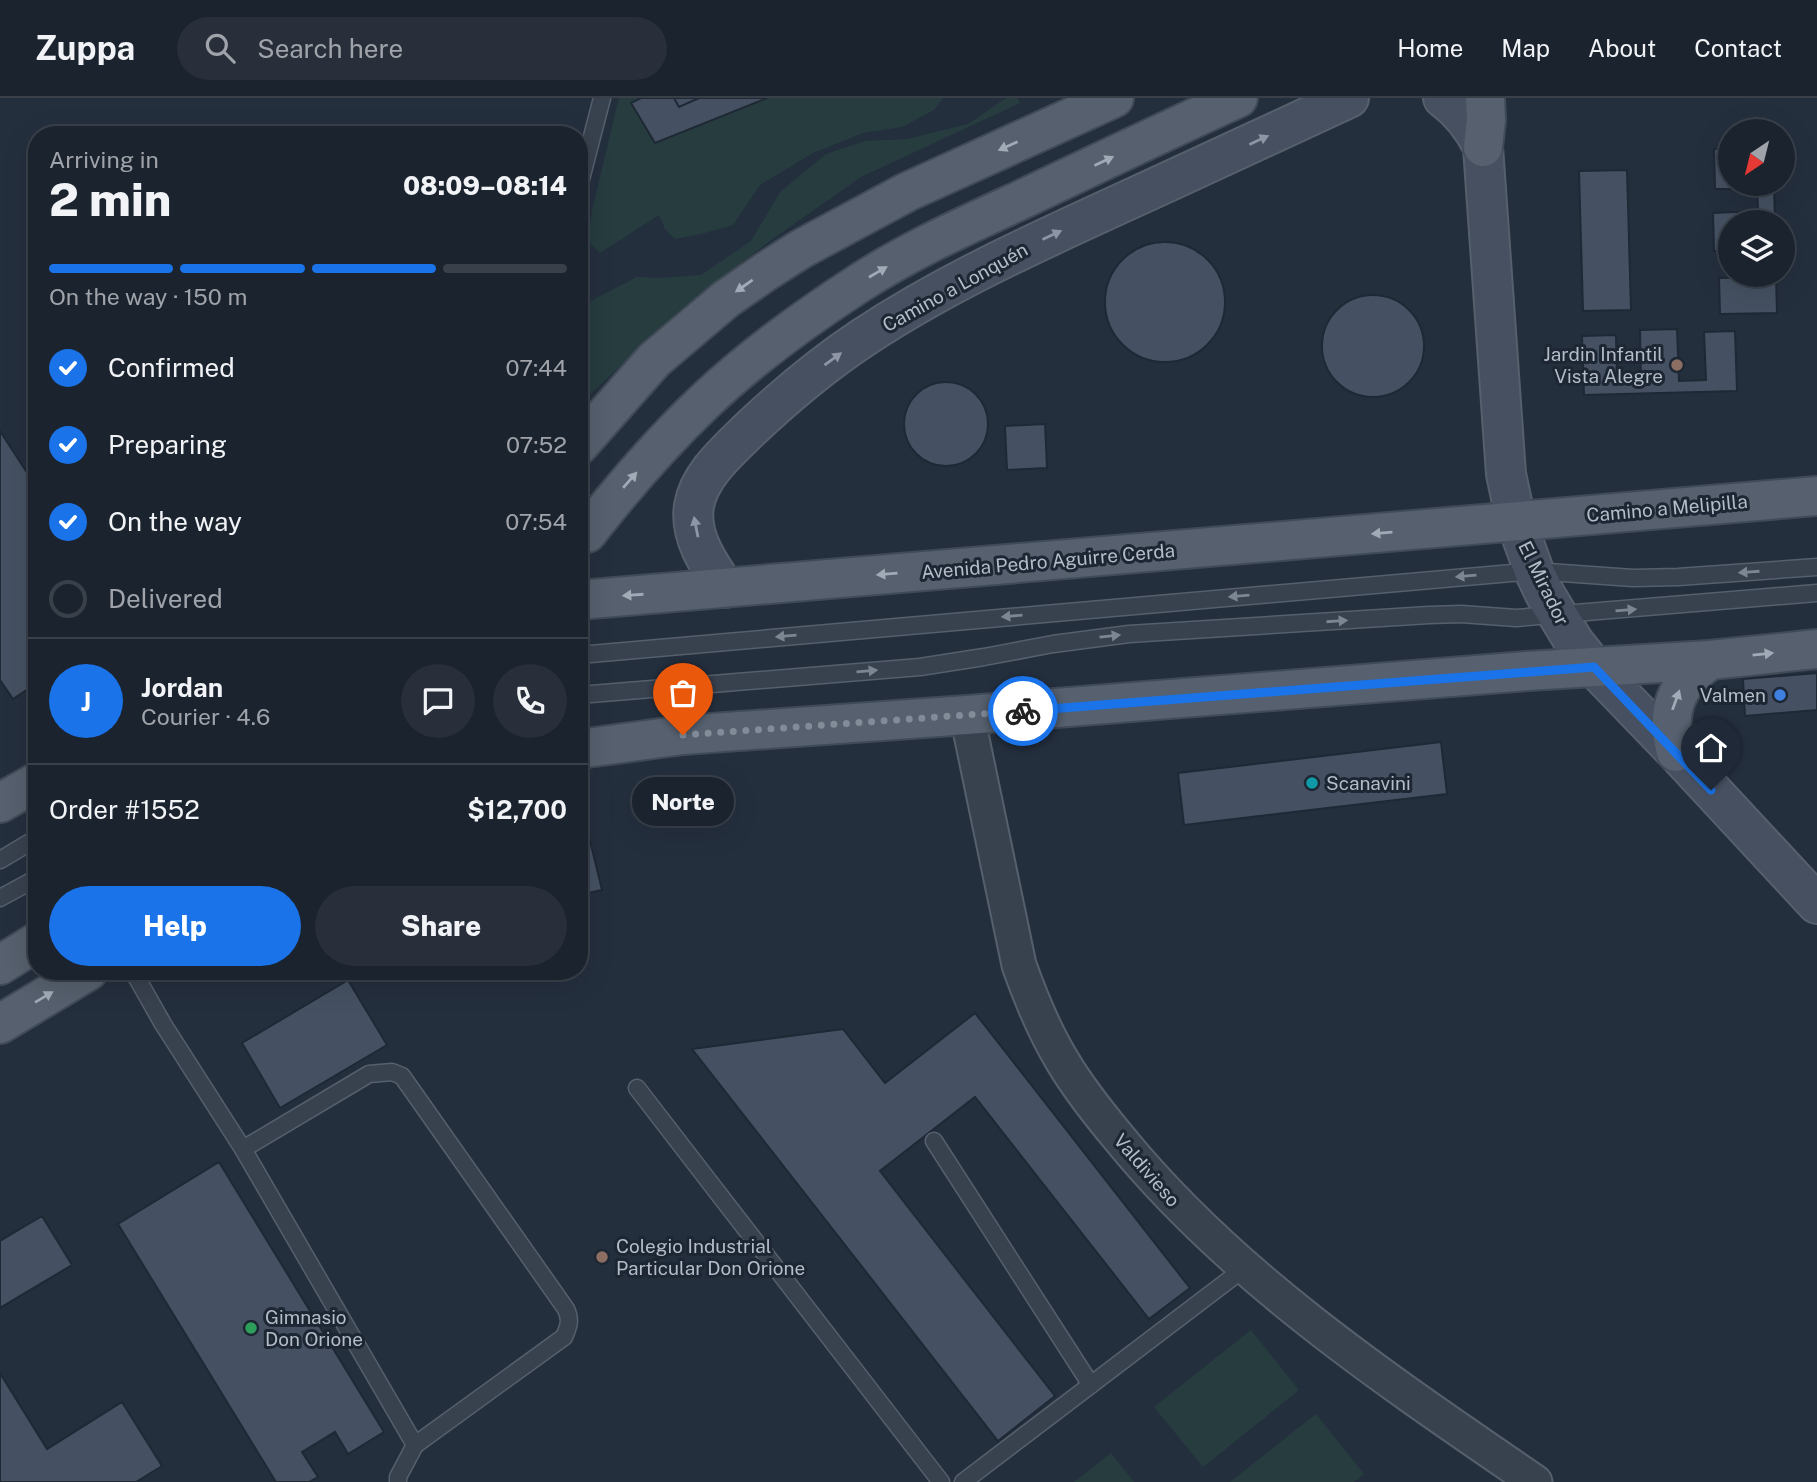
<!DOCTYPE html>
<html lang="en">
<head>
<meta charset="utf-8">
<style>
  :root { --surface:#1b232e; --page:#282f3a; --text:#f1f3f6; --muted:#a0a4aa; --line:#39404a; --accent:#1a73e8 }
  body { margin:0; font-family:"Public Sans",sans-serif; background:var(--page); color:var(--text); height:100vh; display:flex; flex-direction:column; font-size:26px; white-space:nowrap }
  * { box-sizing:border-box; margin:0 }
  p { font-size:23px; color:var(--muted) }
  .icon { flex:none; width:38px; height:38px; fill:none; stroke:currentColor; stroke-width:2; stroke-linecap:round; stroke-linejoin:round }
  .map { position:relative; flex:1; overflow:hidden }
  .details { position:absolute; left:28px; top:28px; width:560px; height:854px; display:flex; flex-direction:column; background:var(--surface); border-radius:28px; box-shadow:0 7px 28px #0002,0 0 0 2px var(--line) }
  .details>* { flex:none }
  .needle { width:46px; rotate:215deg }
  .fabs { position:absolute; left:1718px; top:21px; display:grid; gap:14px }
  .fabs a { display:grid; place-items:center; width:77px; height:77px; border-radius:50%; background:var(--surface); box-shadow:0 7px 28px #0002,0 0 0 2px var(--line); font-size:35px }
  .pin { position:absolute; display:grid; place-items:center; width:60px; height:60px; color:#fff; margin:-72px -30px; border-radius:50% 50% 50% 0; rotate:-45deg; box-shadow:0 0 7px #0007 }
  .pin .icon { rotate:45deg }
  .courier { position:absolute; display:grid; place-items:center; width:70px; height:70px; margin:-35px; border:5px solid #1a73e8; border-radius:50%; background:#fff; color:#222; box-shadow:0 2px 9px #0007 }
  .bubble { position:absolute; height:49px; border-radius:24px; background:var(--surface); box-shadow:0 7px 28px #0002,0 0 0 2px var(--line); font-size:23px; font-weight:800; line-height:49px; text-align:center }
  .overview em { font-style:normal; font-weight:800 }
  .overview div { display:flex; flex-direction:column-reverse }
  .overview { display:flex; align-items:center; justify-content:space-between; height:119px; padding:0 21px }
  h1 { font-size:46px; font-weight:800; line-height:52px }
  .bar { display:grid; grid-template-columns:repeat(4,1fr); gap:10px 7px; align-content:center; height:84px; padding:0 21px }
  .bar i { height:9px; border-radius:5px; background:var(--line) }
  .bar .active { background:var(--accent) }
  .bar p { grid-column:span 4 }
  .line { display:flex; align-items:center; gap:18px; padding:0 21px; border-top:2px solid var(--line) }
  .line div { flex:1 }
  .round { display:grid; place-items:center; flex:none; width:74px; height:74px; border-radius:37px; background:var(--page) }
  ol { padding:0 21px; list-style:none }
  li { display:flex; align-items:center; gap:21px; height:77px }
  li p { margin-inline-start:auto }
  li .icon { padding:7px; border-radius:50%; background:var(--accent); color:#fff; stroke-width:4 }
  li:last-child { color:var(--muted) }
  li i { width:38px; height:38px; border:4px solid var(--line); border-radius:50% }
  .action { display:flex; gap:14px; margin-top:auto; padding:14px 21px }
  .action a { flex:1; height:80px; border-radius:42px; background:var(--accent); color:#fff; font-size:28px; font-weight:800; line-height:80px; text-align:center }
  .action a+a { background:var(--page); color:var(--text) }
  header { display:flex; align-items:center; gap:42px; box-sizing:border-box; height:98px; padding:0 35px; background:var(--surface); border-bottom:2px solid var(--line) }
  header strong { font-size:33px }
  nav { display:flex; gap:38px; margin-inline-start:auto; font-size:24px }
  .search { width:490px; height:63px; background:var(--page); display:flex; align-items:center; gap:18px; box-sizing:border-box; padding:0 24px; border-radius:38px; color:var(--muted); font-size:26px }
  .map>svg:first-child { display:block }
</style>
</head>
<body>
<header>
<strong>Zuppa</strong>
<div class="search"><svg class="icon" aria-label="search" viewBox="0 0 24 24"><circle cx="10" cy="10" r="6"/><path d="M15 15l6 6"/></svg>Search here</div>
<nav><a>Home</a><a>Map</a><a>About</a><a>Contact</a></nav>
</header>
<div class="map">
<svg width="1817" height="1384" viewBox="0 0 1817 1384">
  <rect width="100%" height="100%" fill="#242f3e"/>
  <path fill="#263c3f" d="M619,0H641L631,6L655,44L767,0H943L934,12L902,29L863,35L813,55L760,87L733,127L701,136L675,141L665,131L659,117L600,155L587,142L593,108Z
    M1006,0H1017L1020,5L861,79L770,143L680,212L579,307V209L637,179L660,180L701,177L751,143L780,94L826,56L865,43L907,41L968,26Z
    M1251,1232L1299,1292L1203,1369L1154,1309Z
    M1316,1316L1364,1376L1354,1384H1230Z
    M1111,1355L1134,1384H1074Z"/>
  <path fill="#455162" stroke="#1f2835" stroke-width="2" d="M641,0H674L679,9L699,0H767L655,45L631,5Z
    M674,0H699L679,9Z
    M1731,50V86H1774L1775,124H1731V153H1714L1713,115L1758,113L1757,91H1715L1714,51Z
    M1627,72L1631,212L1583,213L1579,73Z
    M1105 204a60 60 0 1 1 120 0a60 60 0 1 1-120 0Z
    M1759,177H1776L1777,215L1720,216L1719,180L1760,179Z
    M1322 248a51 51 0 1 1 102 0a51 51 0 1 1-102 0Z
    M1677,231L1679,283L1706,282L1704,234L1735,233L1737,293L1584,297L1582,238L1616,237L1617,283L1641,282L1640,232Z
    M904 326a42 42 0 1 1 84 0a42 42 0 1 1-84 0Z
    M1045,326L1047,370L1007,372L1005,328Z
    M0,333L37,390V585L13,601L0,582Z
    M1817,575V612L1745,618L1743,581Z
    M1441,644L1447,696L1184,727L1178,675Z
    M585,722L602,792L579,797V723Z
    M348,882L387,947L280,1010L242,945Z
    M975,915L1190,1190L1149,1221L975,999L880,1073L1055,1298L998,1343L692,951L843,931L885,985Z
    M219,1064L384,1334L348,1356L335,1334L302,1354L318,1379L309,1384H276L118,1126Z
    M42,1118L72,1167L0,1210V1143Z
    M0,1275L47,1351L122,1304L162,1368L136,1384H0Z"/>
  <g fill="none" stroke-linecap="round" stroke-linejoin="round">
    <defs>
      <path id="lane" d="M579,89L602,0
        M579,557L1534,473L1633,480L1678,479L1817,469
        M579,597L920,569L984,559L1053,546L1129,536L1429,517L1461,516L1516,520L1817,495
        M0,762L37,740
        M0,800L37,780
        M133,873L163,926L243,1051L415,1347L398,1379V1384
        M637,990L941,1384
        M934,1043L1091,1287
        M243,1051L369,976L392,974L402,978L566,1211C571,1222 569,1228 564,1239L415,1347
        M963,1384L1246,1169"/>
      <path id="street" d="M967,617L1019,867C1031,901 1044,933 1063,964C1079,991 1099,1016 1119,1040C1233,1180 1388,1283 1535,1384"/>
      <path id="secondary" d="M1443,0C1461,13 1473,29 1483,49L1506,376L1516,423L1534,473L1545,496L1574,544L1594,569L1676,654L1817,806
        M725,490C709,467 689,438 694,408C699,377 728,353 749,332C785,298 823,266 864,239C943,187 1028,148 1113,109C1192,73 1271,36 1349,0"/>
      <path id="primary" d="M1483,49L1486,22L1485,0
        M579,347L654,262L726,201L765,174L801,151L907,94L1114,0
        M587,435C623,389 661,345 703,305C750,260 804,221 858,186C910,152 967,127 1023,101C1094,67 1166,33 1238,0
        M579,502L1817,398
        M579,651L683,637L967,617L1527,573L1710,562L1817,551
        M1676,654C1665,613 1675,586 1710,562
        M0,705L37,684
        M0,867L37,844
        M0,926L88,873"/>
    </defs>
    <use href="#lane" stroke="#565f6c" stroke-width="19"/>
    <use href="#street" stroke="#565f6c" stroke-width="37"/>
    <use href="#secondary" stroke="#565f6c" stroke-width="42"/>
    <use href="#primary" stroke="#414a57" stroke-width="42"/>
    <use href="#lane" stroke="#38414e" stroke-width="16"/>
    <use href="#street" stroke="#38414e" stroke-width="33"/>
    <use href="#secondary" stroke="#465061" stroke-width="38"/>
    <use href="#primary" stroke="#56606e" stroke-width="38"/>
  </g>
  <defs><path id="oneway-solid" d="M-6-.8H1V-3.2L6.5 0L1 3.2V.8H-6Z" transform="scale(1.75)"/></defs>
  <g fill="#8e96a5">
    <use href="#oneway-solid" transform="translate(1259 42) rotate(-25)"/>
    <use href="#oneway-solid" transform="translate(1052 137) rotate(-25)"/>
    <use href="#oneway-solid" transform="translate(833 261) rotate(-36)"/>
    <use href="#oneway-solid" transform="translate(696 429) rotate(-101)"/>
  </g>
  <g fill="#a1aab7">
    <use href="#oneway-solid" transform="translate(1008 48) rotate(156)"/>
    <use href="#oneway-solid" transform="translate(1104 63) rotate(-25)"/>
    <use href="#oneway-solid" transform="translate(878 174) rotate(-30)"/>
    <use href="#oneway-solid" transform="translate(744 188) rotate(145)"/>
    <use href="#oneway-solid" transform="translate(630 382) rotate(-49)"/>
    <use href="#oneway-solid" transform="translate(1382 435) rotate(175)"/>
    <use href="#oneway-solid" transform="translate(887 476) rotate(175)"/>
    <use href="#oneway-solid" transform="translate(633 497) rotate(176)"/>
    <use href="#oneway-solid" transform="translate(1763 556) rotate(-6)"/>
    <use href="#oneway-solid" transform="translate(1676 602) rotate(-70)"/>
    <use href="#oneway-solid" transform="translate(44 899) rotate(-31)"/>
  </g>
  <g fill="#7c8592">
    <use href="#oneway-solid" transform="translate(1749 474) rotate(176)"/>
    <use href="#oneway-solid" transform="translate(1466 478) rotate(175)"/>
    <use href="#oneway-solid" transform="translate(1239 498) rotate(175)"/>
    <use href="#oneway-solid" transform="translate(1626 512) rotate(-5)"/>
    <use href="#oneway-solid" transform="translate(1012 518) rotate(175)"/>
    <use href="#oneway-solid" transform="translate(1337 523) rotate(-4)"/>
    <use href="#oneway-solid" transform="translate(786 538) rotate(175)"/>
    <use href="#oneway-solid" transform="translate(1110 538) rotate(-6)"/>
    <use href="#oneway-solid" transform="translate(867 573) rotate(-5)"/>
  </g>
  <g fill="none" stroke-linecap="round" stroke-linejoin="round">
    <path stroke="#828b98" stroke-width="7" stroke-dasharray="0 12.6" d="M683,637L1023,613"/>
    <path stroke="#1a73e8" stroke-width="9" d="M1023,613L1594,569L1711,692"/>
  </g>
  <g fill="#8d6e63" stroke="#1d2633" stroke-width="2.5">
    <circle cx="1677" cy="267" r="7"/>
    <circle cx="602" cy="1159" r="7"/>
  </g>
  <circle fill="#3f7fe0" stroke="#1d2633" stroke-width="2.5" cx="1780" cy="597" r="7"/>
  <circle fill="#0f9aa8" stroke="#1d2633" stroke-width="2.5" cx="1312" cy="685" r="7"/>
  <circle fill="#2e9e5b" stroke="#1d2633" stroke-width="2.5" cx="251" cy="1230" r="7"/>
  <g text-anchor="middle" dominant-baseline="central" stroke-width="6" stroke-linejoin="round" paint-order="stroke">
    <g font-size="19" fill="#b4bcc9" stroke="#1d2633">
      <text transform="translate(955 189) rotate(-29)">Camino a Lonquén</text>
      <text transform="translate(1667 410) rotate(-5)">Camino a Melipilla</text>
      <text transform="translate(1048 463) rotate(-5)">Avenida Pedro Aguirre Cerda</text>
      <text transform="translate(1544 485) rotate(64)">El Mirador</text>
      <text transform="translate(1147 1072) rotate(49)">Valdivieso</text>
    </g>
    <g font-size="19" fill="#b4bcc9" stroke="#1d2633" text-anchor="start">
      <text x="1663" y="256" text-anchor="end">Jardin Infantil<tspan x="1663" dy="22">Vista Alegre</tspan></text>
      <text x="1766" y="597" text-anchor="end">Valmen</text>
      <text x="1326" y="685">Scanavini</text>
      <text x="616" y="1148">Colegio Industrial<tspan x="616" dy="22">Particular Don Orione</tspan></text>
      <text x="265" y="1219">Gimnasio<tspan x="265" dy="22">Don Orione</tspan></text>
    </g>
  </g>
</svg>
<div class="fabs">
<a><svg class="needle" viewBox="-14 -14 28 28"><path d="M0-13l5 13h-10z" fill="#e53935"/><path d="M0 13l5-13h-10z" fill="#a0a4aa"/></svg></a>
<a><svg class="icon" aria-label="layers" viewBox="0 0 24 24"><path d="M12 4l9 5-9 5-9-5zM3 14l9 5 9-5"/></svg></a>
</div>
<div class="pin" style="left:683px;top:637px;background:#ea580c"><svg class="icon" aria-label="bag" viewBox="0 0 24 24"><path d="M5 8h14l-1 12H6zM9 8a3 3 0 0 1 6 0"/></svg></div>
<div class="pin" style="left:1711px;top:692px;background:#1f2937"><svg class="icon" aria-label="home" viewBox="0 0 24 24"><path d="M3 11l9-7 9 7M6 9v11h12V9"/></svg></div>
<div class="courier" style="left:1023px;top:613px"><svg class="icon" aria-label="bike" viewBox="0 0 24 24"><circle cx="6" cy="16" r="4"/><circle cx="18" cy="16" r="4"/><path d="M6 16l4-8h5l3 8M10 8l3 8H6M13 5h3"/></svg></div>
<div class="bubble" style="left:632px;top:679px;width:102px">Norte</div>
<section class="details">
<div class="overview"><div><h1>2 min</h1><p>Arriving in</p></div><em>08:09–08:14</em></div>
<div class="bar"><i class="active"></i><i class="active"></i><i class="active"></i><i></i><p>On the way · 150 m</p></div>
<ol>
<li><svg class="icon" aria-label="check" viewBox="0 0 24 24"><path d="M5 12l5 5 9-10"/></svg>Confirmed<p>07:44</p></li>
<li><svg class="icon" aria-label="check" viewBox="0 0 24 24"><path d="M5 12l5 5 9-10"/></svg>Preparing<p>07:52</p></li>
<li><svg class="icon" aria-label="check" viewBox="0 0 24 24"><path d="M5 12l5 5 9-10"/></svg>On the way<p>07:54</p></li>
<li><i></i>Delivered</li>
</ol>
<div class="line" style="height:126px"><b class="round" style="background:var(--accent);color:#fff">J</b><div><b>Jordan</b><p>Courier · 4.6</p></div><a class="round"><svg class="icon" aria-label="chat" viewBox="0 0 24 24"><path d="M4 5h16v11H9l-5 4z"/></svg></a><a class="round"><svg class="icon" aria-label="phone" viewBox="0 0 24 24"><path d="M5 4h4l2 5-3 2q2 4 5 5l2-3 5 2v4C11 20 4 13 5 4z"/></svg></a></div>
<div class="line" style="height:91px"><div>Order #1552</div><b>$12,700</b></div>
<div class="action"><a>Help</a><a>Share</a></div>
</section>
</div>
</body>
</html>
